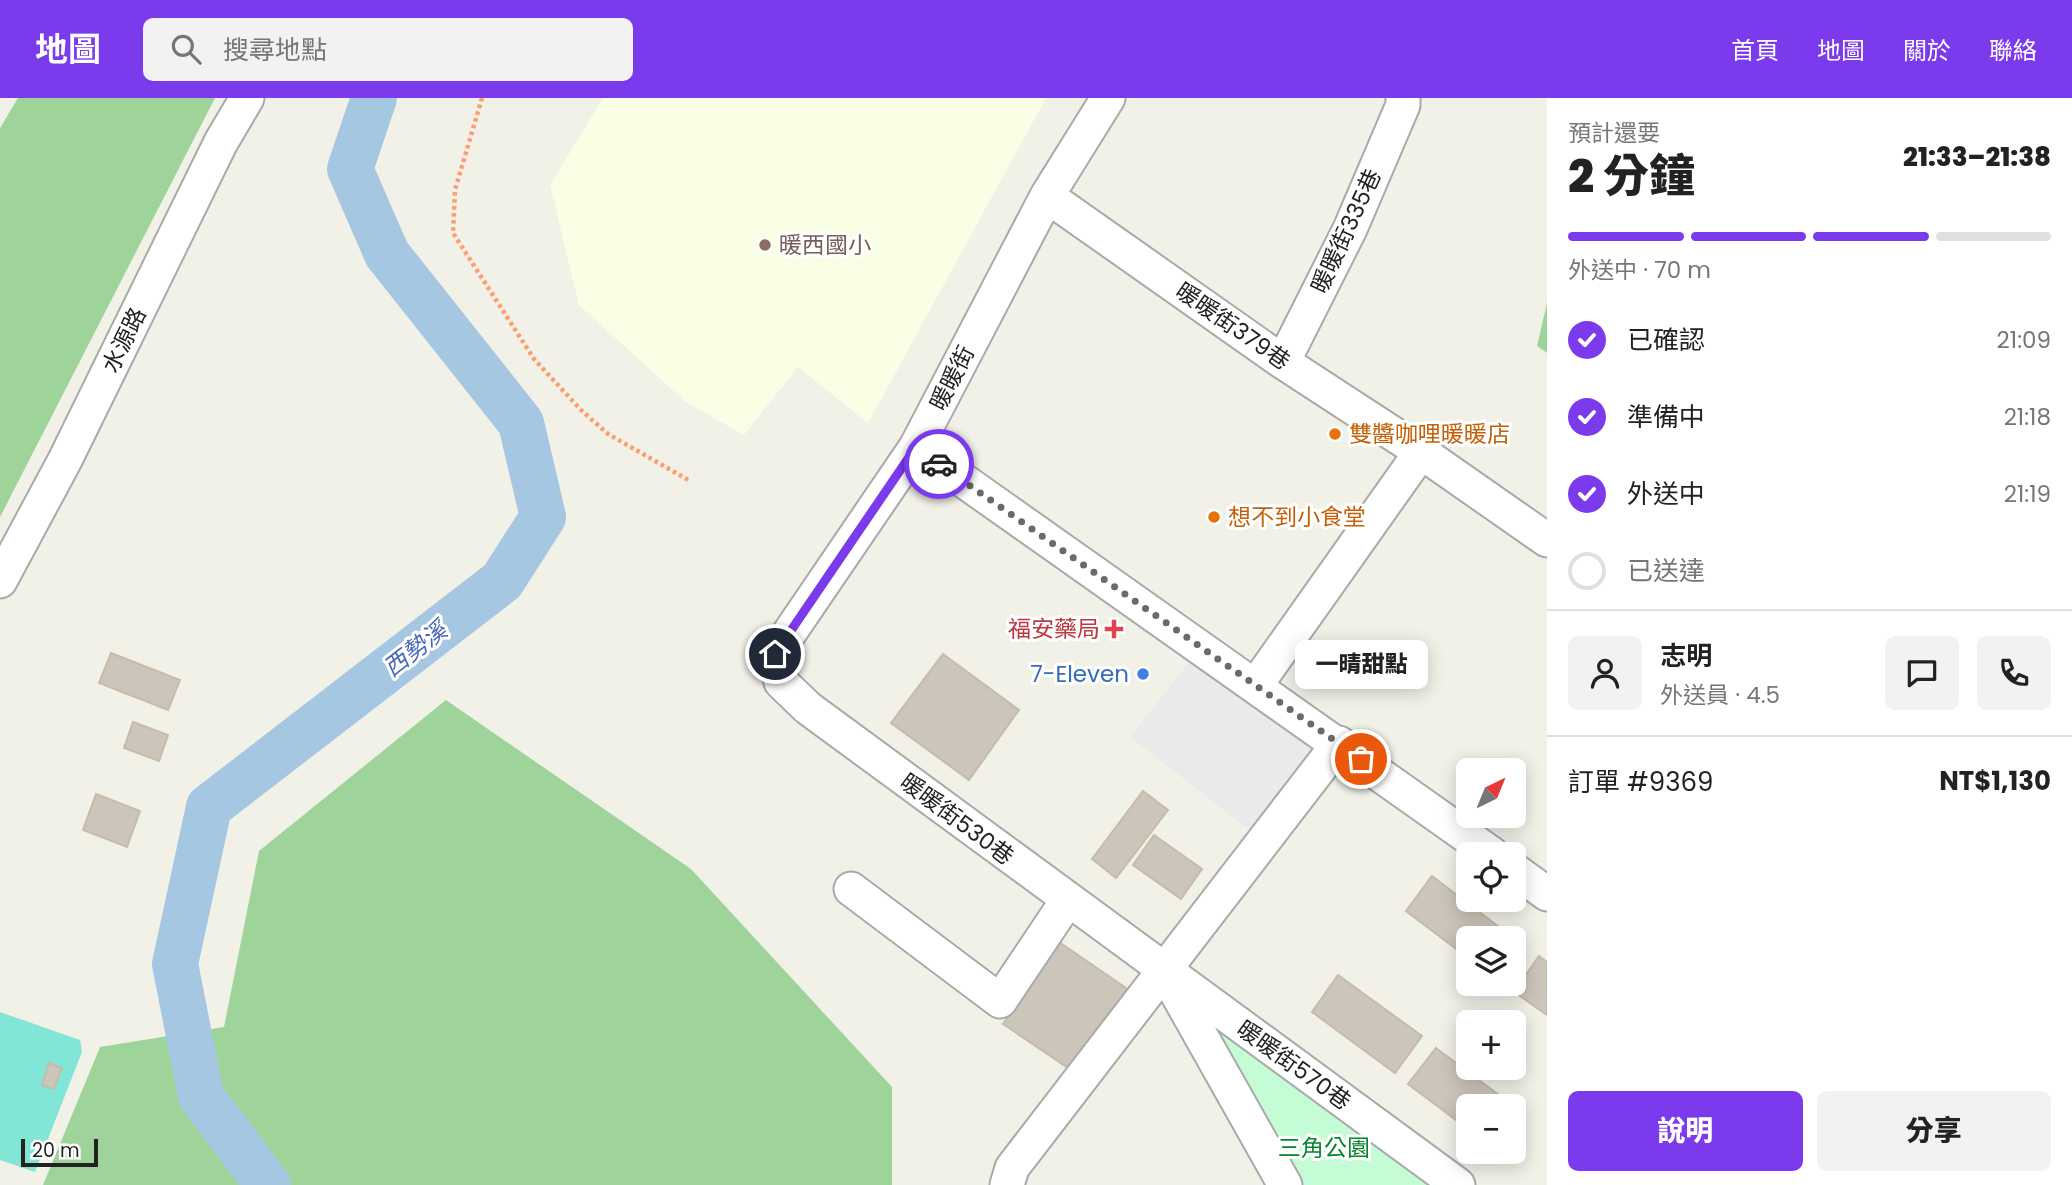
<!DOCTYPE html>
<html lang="zh-TW">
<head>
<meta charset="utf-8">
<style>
  :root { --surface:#fff; --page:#f2f2f2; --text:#222; --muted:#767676; --line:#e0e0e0; --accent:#7c3aed }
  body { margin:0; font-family:Poppins,"Noto Sans TC",sans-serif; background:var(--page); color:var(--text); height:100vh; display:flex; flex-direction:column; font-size:26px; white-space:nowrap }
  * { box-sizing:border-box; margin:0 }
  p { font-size:23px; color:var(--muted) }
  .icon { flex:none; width:38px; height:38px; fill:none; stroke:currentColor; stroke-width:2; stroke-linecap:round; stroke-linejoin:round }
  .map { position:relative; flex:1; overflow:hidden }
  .side { display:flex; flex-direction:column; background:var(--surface); width:525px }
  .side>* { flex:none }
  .needle { width:46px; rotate:43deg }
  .tools { position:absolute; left:1456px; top:660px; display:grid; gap:14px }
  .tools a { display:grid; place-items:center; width:70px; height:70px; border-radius:10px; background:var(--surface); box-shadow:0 4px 18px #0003; font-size:35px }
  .scale { position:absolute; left:21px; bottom:18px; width:77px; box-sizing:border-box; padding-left:7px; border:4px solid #222; border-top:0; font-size:19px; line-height:24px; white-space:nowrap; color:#222; -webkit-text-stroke:5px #fff; paint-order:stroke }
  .pin { position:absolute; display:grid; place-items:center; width:60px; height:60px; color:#fff; margin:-30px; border:4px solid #fff; border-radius:50%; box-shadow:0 2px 7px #0007 }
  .courier { position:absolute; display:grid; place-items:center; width:70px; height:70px; margin:-35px; border:5px solid #7c3aed; border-radius:50%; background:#fff; color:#222; box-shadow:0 2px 9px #0007 }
  .bubble { position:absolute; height:49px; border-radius:10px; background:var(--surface); box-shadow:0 4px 18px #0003; font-size:23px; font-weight:800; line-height:49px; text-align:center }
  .overview em { font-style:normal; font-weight:800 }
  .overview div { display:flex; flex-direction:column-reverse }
  .overview { display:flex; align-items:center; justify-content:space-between; height:119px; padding:0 21px }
  h1 { font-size:46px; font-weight:800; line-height:52px }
  .bar { display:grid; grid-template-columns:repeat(4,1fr); gap:10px 7px; align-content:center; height:84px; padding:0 21px }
  .bar i { height:9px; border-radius:5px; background:var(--line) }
  .bar .selected { background:var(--accent) }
  .bar p { grid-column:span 4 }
  .line { display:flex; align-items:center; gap:18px; padding:0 21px; border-top:2px solid var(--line) }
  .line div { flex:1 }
  .round { display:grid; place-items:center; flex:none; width:74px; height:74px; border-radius:10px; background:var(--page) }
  ol { padding:0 21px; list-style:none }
  li { display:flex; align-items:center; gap:21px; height:77px }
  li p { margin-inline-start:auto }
  li .icon { padding:7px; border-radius:50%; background:var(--accent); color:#fff; stroke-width:4 }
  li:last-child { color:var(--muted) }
  li i { width:38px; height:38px; border:4px solid var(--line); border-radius:50% }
  .primary-button { display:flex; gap:14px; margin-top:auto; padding:14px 21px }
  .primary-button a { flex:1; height:80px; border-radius:10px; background:var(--accent); color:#fff; font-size:28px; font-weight:800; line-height:80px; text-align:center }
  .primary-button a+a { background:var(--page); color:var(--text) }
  header { display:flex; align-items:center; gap:42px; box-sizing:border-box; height:98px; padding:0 35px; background:var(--accent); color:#fff }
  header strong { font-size:33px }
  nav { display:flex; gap:38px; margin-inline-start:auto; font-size:24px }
  .search { width:490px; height:63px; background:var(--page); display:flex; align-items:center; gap:18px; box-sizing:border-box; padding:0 24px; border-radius:10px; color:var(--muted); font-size:26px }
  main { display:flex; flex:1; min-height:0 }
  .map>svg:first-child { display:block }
</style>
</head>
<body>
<header>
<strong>地圖</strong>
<div class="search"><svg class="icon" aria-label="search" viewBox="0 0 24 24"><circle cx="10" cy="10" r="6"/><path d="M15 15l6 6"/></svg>搜尋地點</div>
<nav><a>首頁</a><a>地圖</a><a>關於</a><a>聯絡</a></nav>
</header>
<main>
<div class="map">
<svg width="1547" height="1087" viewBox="0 0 1547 1087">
  <rect width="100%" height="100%" fill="#f2f1e8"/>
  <path fill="#f9ffe4" d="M603,0H1046L868,325L798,269L744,337L686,304L579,207L550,87Z"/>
  <path fill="#9ed49a" d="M18,0H215L0,419V30Z
    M1547,205V255L1537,248Z
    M446,602L691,771L892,989V1087H43L100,949L224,929L259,753Z"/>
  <path fill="#c4fdd5" d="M1201,914L1433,1087H1303Z"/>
  <path fill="#81e6d5" d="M0,914L80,942L82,954L35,1074L0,1062Z"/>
  <path fill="#eaeaea" d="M1194,558L1317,650L1252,734L1130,639Z"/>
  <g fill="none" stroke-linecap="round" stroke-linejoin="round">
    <path stroke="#a6c7e2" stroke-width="46" d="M268,1087L201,998L175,866L209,709L502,483L543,419L521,325L387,156L350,71L374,0"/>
  </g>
  <path fill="#cbc5ba" stroke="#c5bca9" stroke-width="2" d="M111,555L180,582L168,612L99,585Z
    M943,556L1019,612L969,682L891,625Z
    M133,624L168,637L159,663L124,650Z
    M1143,693L1168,712L1116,780L1092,761Z
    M96,696L140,713L127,749L83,732Z
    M1154,737L1202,771L1181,801L1133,767Z
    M1432,778L1515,841L1514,843V840H1468V860L1406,813Z
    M1059,844L1129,892L1074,974L1003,926Z
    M1539,858L1547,864V917L1514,894Z
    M1338,877L1422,938L1395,975L1312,914Z
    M1436,950L1507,1003L1503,1008H1468V1031L1408,986Z
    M49,965L62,970L54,991L42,987Z"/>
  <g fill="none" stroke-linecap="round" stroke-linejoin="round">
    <defs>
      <path id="minor" d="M1108,0L1047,98L916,349L1492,756
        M1047,98L1283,264L1421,354L1547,442
        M1283,264L1350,131L1403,7V0
        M916,349L775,556L781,584L808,610L1458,1087
        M0,483L65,362L221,44L247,0
        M1256,587L1421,354
        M1514,772L1547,796
        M851,791L1000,903L1067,803
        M1170,883L1285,1087
        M1007,1087L1012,1070L1339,645"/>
    </defs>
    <use href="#minor" stroke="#a9a9a9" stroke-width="37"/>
    <path stroke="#ff9b6c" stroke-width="4.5" stroke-dasharray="3.5 3.5" stroke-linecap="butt" d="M482,0L455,92L453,135L534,261L581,312L608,336L690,383"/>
    <use href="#minor" stroke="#fff" stroke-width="33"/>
  </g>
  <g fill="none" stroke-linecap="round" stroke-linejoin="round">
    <path stroke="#6b6a67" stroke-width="7" stroke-dasharray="0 12.6" d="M939,366L1361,661"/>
    <path stroke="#7c3aed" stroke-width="9" d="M775,556L916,349L939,366"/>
  </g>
  <circle fill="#8d6e63" stroke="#fff" stroke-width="2.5" cx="765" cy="147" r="7"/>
  <g fill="#e8710a" stroke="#fff" stroke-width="2.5">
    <circle cx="1335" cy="336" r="7"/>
    <circle cx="1214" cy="419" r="7"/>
  </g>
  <path fill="#e0444e" stroke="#fff" stroke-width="2.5" d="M1110.5 520.5h7v7h7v7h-7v7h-7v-7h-7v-7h7z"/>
  <circle fill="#3f7fe0" stroke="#fff" stroke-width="2.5" cx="1143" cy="576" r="7"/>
  <g text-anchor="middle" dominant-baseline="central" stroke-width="6" stroke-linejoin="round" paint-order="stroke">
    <g font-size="23" fill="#222" stroke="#fff">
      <text transform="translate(1346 133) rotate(-65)">暖暖街335巷</text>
      <text transform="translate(1233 228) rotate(35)">暖暖街379巷</text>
      <text transform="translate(124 242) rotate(-64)">水源路</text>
      <text transform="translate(952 280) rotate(-63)">暖暖街</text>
      <text transform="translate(957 721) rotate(37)">暖暖街530巷</text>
      <text transform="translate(1294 967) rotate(36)">暖暖街570巷</text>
    </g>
    <g font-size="23" fill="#785e54" stroke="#fff" text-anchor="start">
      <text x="779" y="147">暖西國小</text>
    </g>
    <g font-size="23" fill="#c56008" stroke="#fff" text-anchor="start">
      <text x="1349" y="336">雙醬咖哩暖暖店</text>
      <text x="1228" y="419">想不到小食堂</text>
    </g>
    <g font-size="23" fill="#be3a42" stroke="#fff" text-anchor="end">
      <text x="1100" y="531">福安藥局</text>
    </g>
    <g font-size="23" fill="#366cbe" stroke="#fff" text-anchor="end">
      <text x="1129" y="576">7-Eleven</text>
    </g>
    <g font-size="23" fill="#05852c" stroke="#fff">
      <text x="1324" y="1050">三角公園</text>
    </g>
    <g font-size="24" font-style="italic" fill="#4566ba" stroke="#fff">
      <text transform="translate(415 551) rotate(-38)">西勢溪</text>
    </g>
  </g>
</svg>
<div class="tools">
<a><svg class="needle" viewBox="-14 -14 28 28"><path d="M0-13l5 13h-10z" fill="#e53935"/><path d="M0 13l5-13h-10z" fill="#767676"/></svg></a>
<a><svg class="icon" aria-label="locate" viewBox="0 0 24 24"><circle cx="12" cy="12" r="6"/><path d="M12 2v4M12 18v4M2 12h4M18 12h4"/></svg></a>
<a><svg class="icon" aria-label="layers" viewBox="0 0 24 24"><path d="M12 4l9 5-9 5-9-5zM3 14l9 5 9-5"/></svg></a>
<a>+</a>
<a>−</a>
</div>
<div class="scale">20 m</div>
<div class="pin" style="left:1361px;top:661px;background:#ea580c"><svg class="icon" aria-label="bag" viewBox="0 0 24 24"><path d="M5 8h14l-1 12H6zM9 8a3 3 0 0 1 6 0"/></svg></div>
<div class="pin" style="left:775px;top:556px;background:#1f2937"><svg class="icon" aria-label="home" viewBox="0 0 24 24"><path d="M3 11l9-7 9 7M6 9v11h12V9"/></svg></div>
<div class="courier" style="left:939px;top:366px"><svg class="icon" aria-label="car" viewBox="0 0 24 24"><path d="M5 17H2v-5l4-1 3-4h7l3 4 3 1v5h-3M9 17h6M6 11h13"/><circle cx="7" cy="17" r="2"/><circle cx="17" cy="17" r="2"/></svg></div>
<div class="bubble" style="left:1295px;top:542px;width:133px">一晴甜點</div>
</div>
<section class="side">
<div class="overview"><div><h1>2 分鐘</h1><p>預計還要</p></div><em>21:33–21:38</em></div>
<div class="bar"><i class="selected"></i><i class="selected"></i><i class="selected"></i><i></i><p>外送中 · 70 m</p></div>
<ol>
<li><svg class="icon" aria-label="check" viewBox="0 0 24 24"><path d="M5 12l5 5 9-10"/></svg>已確認<p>21:09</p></li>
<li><svg class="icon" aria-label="check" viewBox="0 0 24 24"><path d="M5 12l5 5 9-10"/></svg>準備中<p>21:18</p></li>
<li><svg class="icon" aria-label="check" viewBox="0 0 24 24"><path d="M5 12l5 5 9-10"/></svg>外送中<p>21:19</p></li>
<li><i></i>已送達</li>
</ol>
<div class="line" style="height:126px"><a class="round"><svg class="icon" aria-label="person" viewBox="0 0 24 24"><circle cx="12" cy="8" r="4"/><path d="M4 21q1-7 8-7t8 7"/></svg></a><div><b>志明</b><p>外送員 · 4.5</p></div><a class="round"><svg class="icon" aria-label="chat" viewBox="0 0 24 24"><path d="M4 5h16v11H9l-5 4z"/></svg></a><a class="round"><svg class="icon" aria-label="phone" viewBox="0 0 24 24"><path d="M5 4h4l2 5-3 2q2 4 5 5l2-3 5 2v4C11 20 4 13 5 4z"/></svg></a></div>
<div class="line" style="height:91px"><div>訂單 #9369</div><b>NT$1,130</b></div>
<div class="primary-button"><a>說明</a><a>分享</a></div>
</section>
</main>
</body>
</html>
